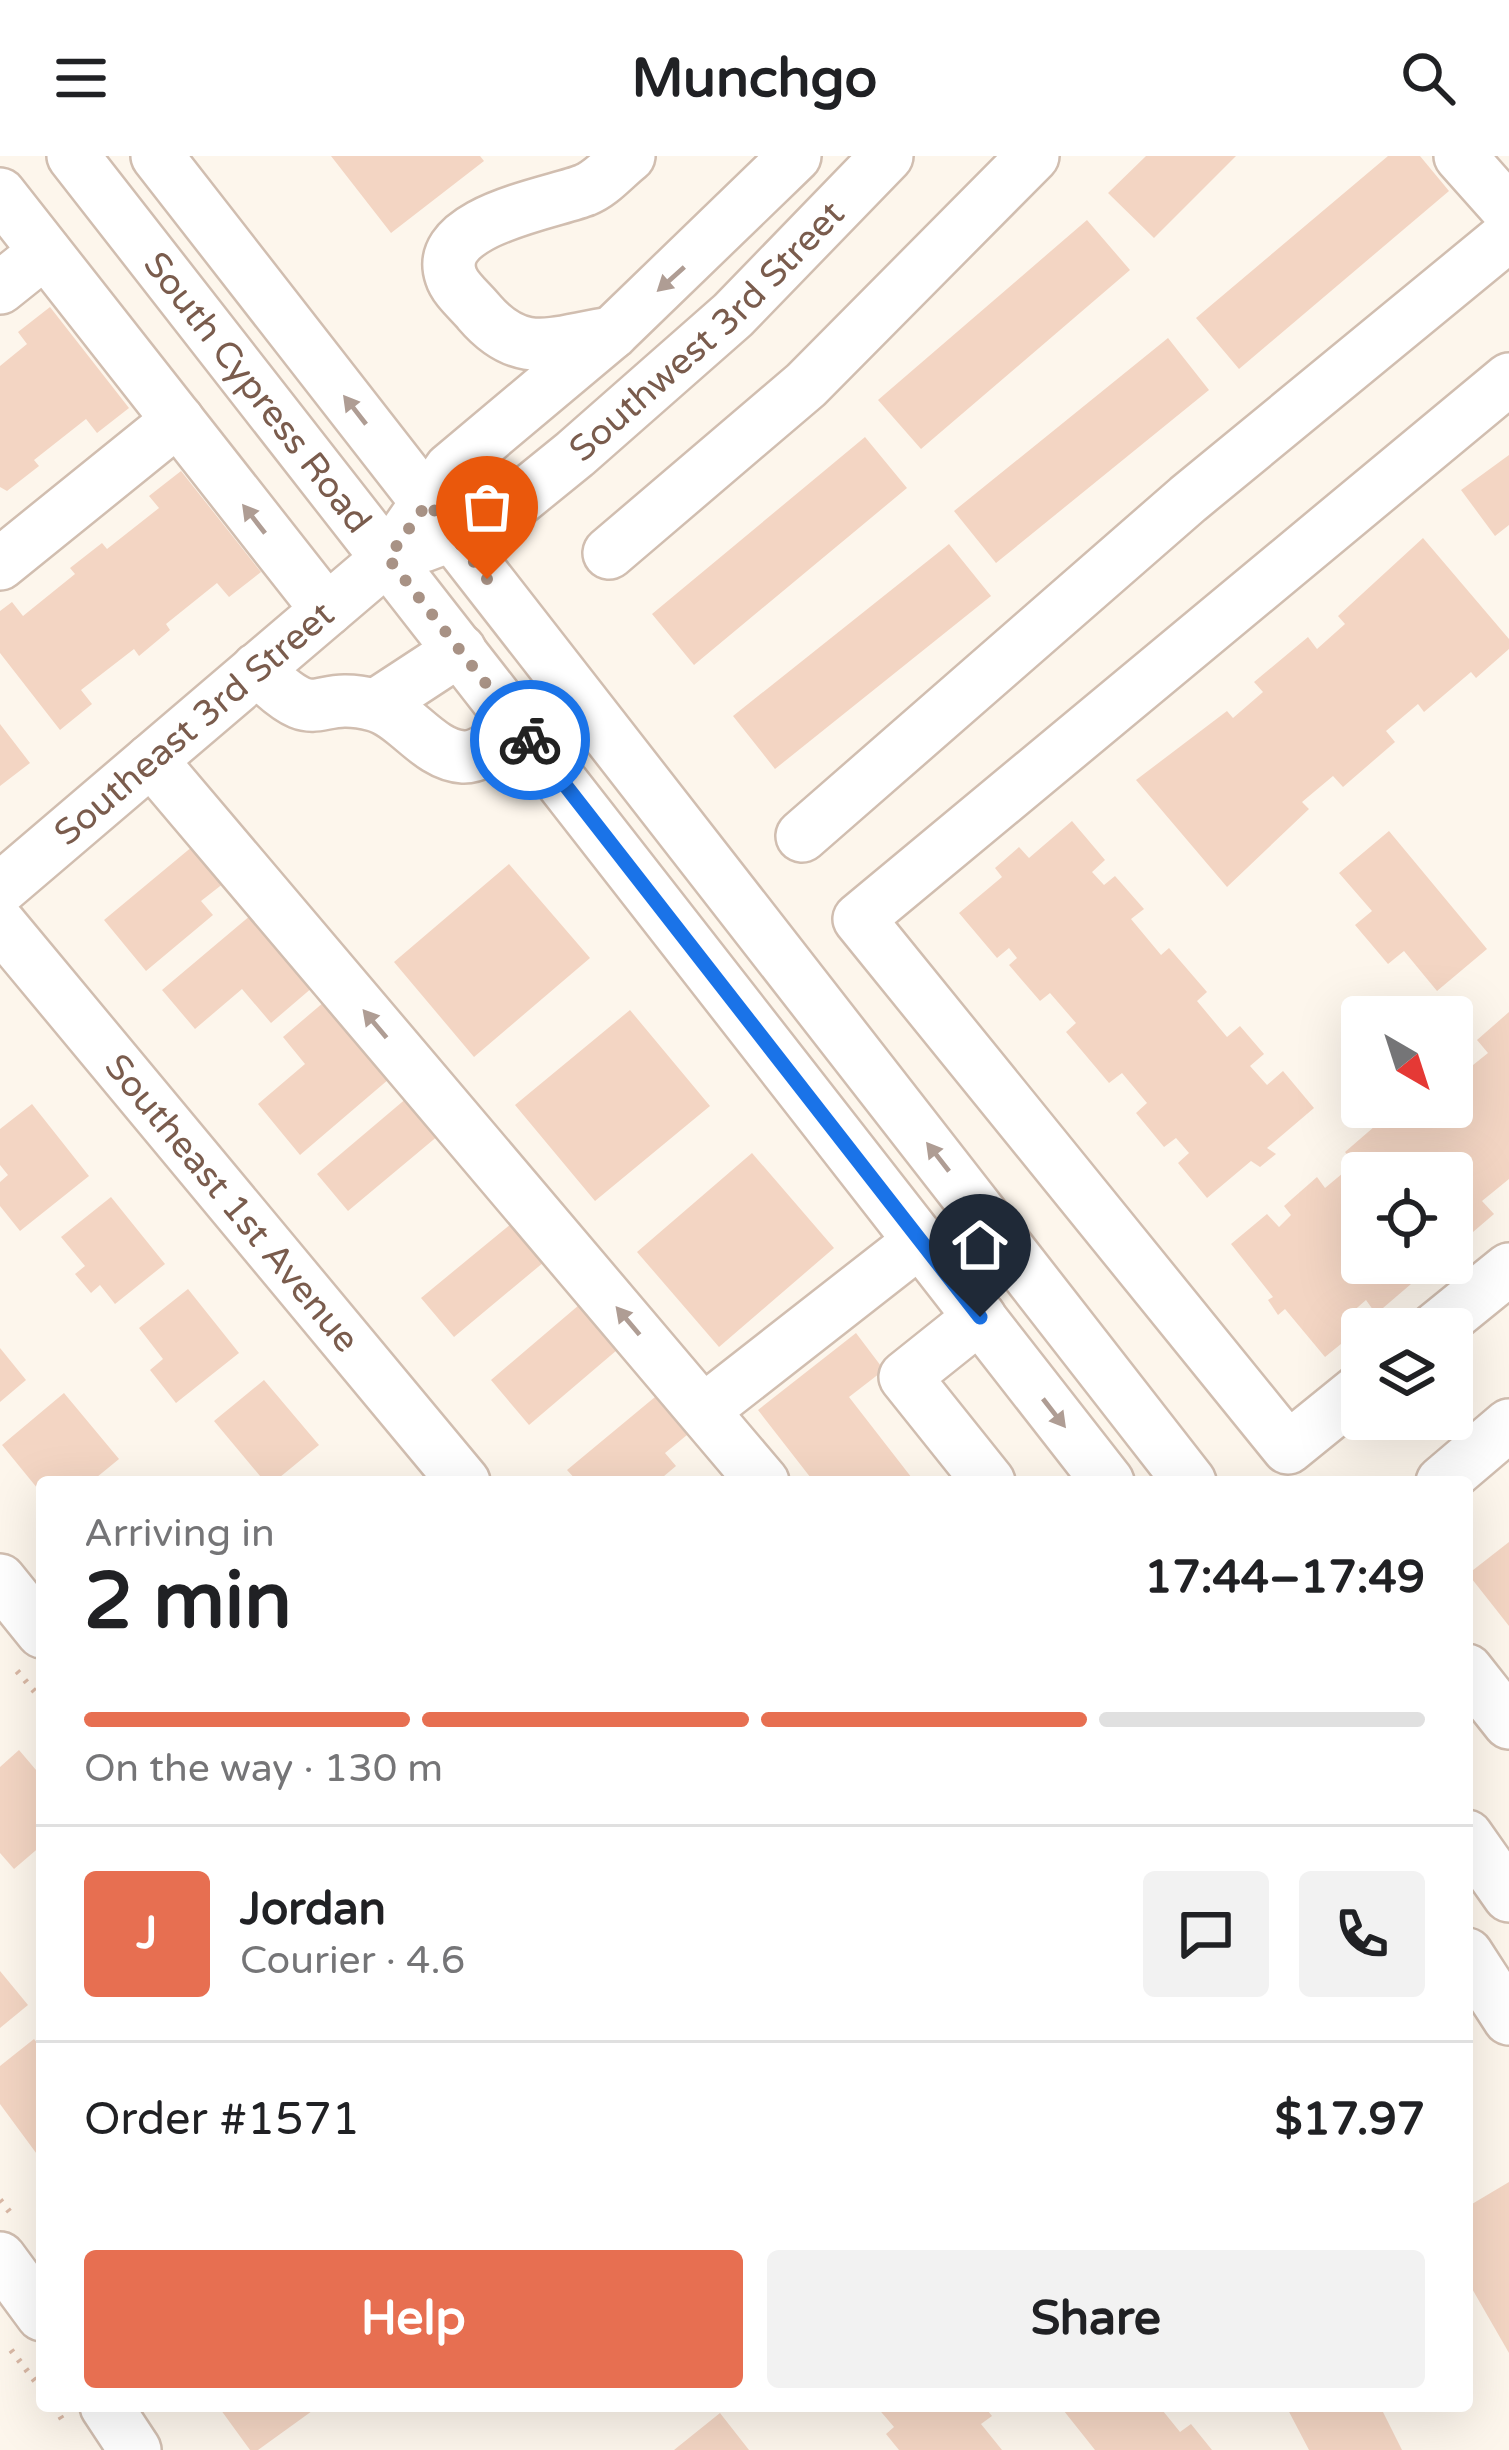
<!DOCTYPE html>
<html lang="en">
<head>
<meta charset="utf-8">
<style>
  :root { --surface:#fff; --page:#f2f2f2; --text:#202124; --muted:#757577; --line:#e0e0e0; --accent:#e76f51 }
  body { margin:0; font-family:"Varela Round",sans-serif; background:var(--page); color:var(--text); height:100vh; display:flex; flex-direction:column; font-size:45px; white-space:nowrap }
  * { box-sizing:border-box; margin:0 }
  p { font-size:39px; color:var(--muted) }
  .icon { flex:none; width:66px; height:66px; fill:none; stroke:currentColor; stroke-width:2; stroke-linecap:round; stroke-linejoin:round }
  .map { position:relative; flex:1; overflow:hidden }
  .drawer { position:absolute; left:36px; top:1320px; width:1437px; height:936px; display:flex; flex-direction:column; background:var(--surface); border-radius:12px; box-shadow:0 12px 48px #0002 }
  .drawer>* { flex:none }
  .needle { width:78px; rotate:141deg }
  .controls { position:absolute; left:1341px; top:840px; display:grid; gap:24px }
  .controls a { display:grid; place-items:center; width:132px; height:132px; border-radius:12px; background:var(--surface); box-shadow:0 12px 48px #0002; font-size:60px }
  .pin { position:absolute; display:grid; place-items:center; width:102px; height:102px; color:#fff; margin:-123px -51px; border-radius:50% 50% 50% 0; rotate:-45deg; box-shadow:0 0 12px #0007 }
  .pin .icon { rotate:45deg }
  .courier { position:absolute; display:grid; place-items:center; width:120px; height:120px; margin:-60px; border:9px solid #1a73e8; border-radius:50%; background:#fff; color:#222; box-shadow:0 3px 15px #0007 }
  .overview em { font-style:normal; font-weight:700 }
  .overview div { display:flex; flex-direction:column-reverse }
  .overview { display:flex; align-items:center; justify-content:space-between; height:204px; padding:0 48px }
  h1 { font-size:78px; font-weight:700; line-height:90px }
  .bar { display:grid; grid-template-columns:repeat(4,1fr); gap:18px 12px; align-content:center; height:144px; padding:0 48px }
  .bar i { height:15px; border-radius:9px; background:var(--line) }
  .bar .active { background:var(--accent) }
  .bar p { grid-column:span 4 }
  .line { display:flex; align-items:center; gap:30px; padding:0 48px; border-top:3px solid var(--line) }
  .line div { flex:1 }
  .round { display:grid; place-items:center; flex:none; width:126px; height:126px; border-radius:12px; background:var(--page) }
  .cta { display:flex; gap:24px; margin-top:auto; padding:24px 48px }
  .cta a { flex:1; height:138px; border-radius:12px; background:var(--accent); color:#fff; font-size:48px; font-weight:700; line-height:138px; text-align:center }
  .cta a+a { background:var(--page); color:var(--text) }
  header { display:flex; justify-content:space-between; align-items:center; height:156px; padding:0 48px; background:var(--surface); font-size:54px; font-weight:700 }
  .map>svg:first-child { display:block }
</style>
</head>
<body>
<header><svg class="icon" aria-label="menu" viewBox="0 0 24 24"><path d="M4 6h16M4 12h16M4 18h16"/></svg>Munchgo<svg class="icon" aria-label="search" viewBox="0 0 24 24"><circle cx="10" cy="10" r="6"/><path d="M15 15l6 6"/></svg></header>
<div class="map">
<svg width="1509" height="2294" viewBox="0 0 1509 2294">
  <rect width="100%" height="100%" fill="#fdf6ec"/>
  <path fill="#f3d5c3" d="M331,0H480L484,5L391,77Z
    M1146,0H1236L1154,82L1108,37Z
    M1388,0H1420L1449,35L1239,213L1196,162Z
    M1087,64L1130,114L921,293L878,244Z
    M50,151L129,252L97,277L86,263L34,304L39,310L7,335L0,331V210L27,188L18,176Z
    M1168,182L1209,234L996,407L954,355Z
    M865,281L907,332L694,509L652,458Z
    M1509,299V369L1495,380L1461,334Z
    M181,315L261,416L229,441L217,427L166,468L170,474L139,500L134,493L81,534L92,548L60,574L0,497V455L12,446L23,460L75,418L70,412L102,387L107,393L159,352L149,340Z
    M1423,382L1509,483V493L1476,522L1471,516L1424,556L1418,548L1386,575L1395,586L1343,631L1333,620L1302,646L1309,653L1227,731L1136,624L1227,555L1233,562L1263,536L1254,526L1308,481L1317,493L1345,468L1338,460Z
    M949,388L991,440L775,613L733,560Z
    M0,568L30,607L0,630Z
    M1072,665L1105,704L1092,716L1104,729L1115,720L1144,753L1131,763L1161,799L1169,792L1207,836L1197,845L1227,881L1240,870L1264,898L1250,910L1267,929L1283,915L1314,952L1267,992L1276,998L1260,1011L1251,1005L1207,1042L1178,1007L1189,997L1176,982L1164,991L1136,957L1147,947L1122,917L1109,927L1066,876L1076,867L1050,837L1040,845L1009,809L1017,802L1009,792L997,802L959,757L1002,721L995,712L1019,691L1029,702Z
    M1389,675L1487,793L1437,835L1404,795L1388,808L1355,769L1372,755L1339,717Z
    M193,690L224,727L201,745L213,759L146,815L104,764Z
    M509,708L590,802L474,901L394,806Z
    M251,759L313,831L271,867L242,833L195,873L162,834Z
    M324,846L389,923L300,999L258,948L305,908L283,881Z
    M630,854L710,950L595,1045L515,949Z
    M1509,856V1023L1482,1045L1494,1058L1452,1094V1017H1362V1107H1409L1400,1115L1411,1128L1376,1158L1366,1144L1350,1158L1363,1170L1325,1201L1285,1153L1278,1159L1268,1144L1273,1141L1231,1088L1267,1058L1279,1071L1291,1059L1284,1050L1317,1021L1325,1032L1355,1007L1345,996L1397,951L1410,961L1423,951H1452V906L1462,897L1473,909L1488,897L1477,884Z
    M408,941L439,979L348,1055L317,1018Z
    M32,948L89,1020L20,1075L0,1050V1026L8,1019L0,1009V973Z
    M752,997L834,1092L719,1191L637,1096Z
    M111,1041L165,1108L115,1148L100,1129L91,1137L75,1118L85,1110L61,1081Z
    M512,1067L544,1106L454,1181L421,1142Z
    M188,1133L239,1197L176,1247L150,1214L163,1203L139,1172Z
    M579,1149L617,1194L529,1269L491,1224Z
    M856,1177L884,1214L849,1241L915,1326H814L758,1254Z
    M0,1192L26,1224L0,1246Z
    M264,1224L319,1289L274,1326H265L214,1265Z
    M64,1237L119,1303L91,1326H42V1338L2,1289Z
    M655,1241L687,1279L665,1297L676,1310L657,1326H578L567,1314Z
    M1509,1386V1470L1468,1418Z
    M19,1594L42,1621V1689L14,1713L0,1697V1611Z
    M0,1815L28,1849L0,1872Z
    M34,1883L42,1893V2005L0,1948V1910Z
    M1509,2026V2197L1467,2124V2051Z
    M218,2250H319L258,2294H250Z
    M876,2250H984L992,2260L981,2268L1002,2294H899L886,2278L894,2271Z
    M1060,2250H1159L1180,2276L1191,2268L1212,2294H1095Z
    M1286,2250H1396L1383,2256L1402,2294H1309Z
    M720,2257L749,2294H674Z"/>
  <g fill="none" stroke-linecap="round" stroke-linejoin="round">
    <defs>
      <g id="minor">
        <path id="s1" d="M73,0L1108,1326"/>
        <path d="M157,0L1190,1326"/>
        <path d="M1460,0L1509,55"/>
        <path d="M0,38L327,454"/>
        <path d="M0,132L45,96"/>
        <path d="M612,177C554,185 522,206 479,156C470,145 455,133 451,120C432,65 553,47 585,34C601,28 615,11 629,0"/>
        <path id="s2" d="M423,390L495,363L575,298L733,159L887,0"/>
        <path d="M609,397L806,229L1033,0"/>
        <path d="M0,408L178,264"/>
        <path d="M257,513C321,578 310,532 374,549C406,557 428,599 463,601C480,602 505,582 521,573"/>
        <path d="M376,549L460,494"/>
        <path d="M151,604L763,1326"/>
        <path d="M802,680L1188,343L1509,79"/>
        <path id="s3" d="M0,733L388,402L450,313L612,177L795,0"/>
        <path id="s4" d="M0,768L464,1326"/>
        <path d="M980,1161L905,1221L989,1326"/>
        <path d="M1435,1173L1509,1113"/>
        <path d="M1362,1232L1288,1292L859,763L1509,223"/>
        <path d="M704,1254L920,1085"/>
        <path d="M1442,1326L1509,1269"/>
        <path d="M0,1424L42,1476"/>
        <path d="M1467,1514L1509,1567"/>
        <path d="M1467,1680L1509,1740"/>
        <path d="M1467,1798L1509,1863"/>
        <path d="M0,2102L42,2159"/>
        <path d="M106,2250L135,2294"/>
      </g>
    </defs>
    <use href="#minor" stroke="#d1beb0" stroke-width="56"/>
    <path stroke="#d9b8a5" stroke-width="6" stroke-dasharray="3 9" stroke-linecap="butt" d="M17,1515L42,1544
      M0,2044L13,2060
      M11,2194L42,2234
      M54,2250L63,2265"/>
    <use href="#minor" stroke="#fff" stroke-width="51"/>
  </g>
  <defs><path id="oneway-solid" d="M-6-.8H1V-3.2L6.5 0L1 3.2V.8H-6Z" transform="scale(3)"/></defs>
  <g fill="#af9d94">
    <use href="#oneway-solid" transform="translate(671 123) rotate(138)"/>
    <use href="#oneway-solid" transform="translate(355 254) rotate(-128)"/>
    <use href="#oneway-solid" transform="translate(254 363) rotate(-128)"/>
    <use href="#oneway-solid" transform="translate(375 868) rotate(-130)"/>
    <use href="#oneway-solid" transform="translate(938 1001) rotate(-128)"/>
    <use href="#oneway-solid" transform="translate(628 1165) rotate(-130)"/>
    <use href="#oneway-solid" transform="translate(1054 1257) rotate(52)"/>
  </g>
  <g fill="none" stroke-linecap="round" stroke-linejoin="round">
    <path stroke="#a89285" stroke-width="12" stroke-dasharray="0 21.6" d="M487,423L428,346L388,402L530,584"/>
    <path stroke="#1a73e8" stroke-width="15" d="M530,584L980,1161"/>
  </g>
  <g text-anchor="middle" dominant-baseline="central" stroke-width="12" stroke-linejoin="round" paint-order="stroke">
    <g font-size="36" fill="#7a5c4d" stroke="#fffaf3">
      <text stroke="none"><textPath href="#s2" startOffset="360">Southwest 3rd Street</textPath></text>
      <text stroke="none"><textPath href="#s1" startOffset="300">South Cypress Road</textPath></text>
      <text stroke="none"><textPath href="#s3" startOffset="255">Southeast 3rd Street</textPath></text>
      <text stroke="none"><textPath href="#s4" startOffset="363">Southeast 1st Avenue</textPath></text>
    </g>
  </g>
</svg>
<div class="controls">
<a><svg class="needle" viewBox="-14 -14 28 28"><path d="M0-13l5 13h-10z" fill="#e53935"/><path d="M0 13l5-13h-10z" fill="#757577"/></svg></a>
<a><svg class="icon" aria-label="locate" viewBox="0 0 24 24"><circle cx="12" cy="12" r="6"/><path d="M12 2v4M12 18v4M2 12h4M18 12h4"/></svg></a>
<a><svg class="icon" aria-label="layers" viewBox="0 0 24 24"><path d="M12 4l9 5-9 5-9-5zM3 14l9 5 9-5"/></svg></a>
</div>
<div class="pin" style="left:487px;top:423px;background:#ea580c"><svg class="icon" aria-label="bag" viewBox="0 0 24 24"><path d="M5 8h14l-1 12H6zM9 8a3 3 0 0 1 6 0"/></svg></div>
<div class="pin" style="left:980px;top:1161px;background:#1f2937"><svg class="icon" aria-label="home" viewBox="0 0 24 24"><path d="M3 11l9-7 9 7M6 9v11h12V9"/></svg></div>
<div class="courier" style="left:530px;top:584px"><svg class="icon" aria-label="bike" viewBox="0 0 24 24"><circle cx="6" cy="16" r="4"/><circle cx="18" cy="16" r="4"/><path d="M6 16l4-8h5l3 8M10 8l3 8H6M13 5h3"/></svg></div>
<section class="drawer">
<div class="overview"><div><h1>2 min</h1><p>Arriving in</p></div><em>17:44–17:49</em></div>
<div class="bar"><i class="active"></i><i class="active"></i><i class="active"></i><i></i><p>On the way · 130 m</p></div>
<div class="line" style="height:216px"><b class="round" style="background:var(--accent);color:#fff">J</b><div><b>Jordan</b><p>Courier · 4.6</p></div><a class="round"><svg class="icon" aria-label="chat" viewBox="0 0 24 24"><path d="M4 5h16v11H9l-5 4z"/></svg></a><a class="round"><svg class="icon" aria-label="phone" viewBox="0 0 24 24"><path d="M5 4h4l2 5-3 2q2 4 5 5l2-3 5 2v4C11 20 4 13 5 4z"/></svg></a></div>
<div class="line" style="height:156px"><div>Order #1571</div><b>$17.97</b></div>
<div class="cta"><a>Help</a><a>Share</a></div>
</section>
</div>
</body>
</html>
